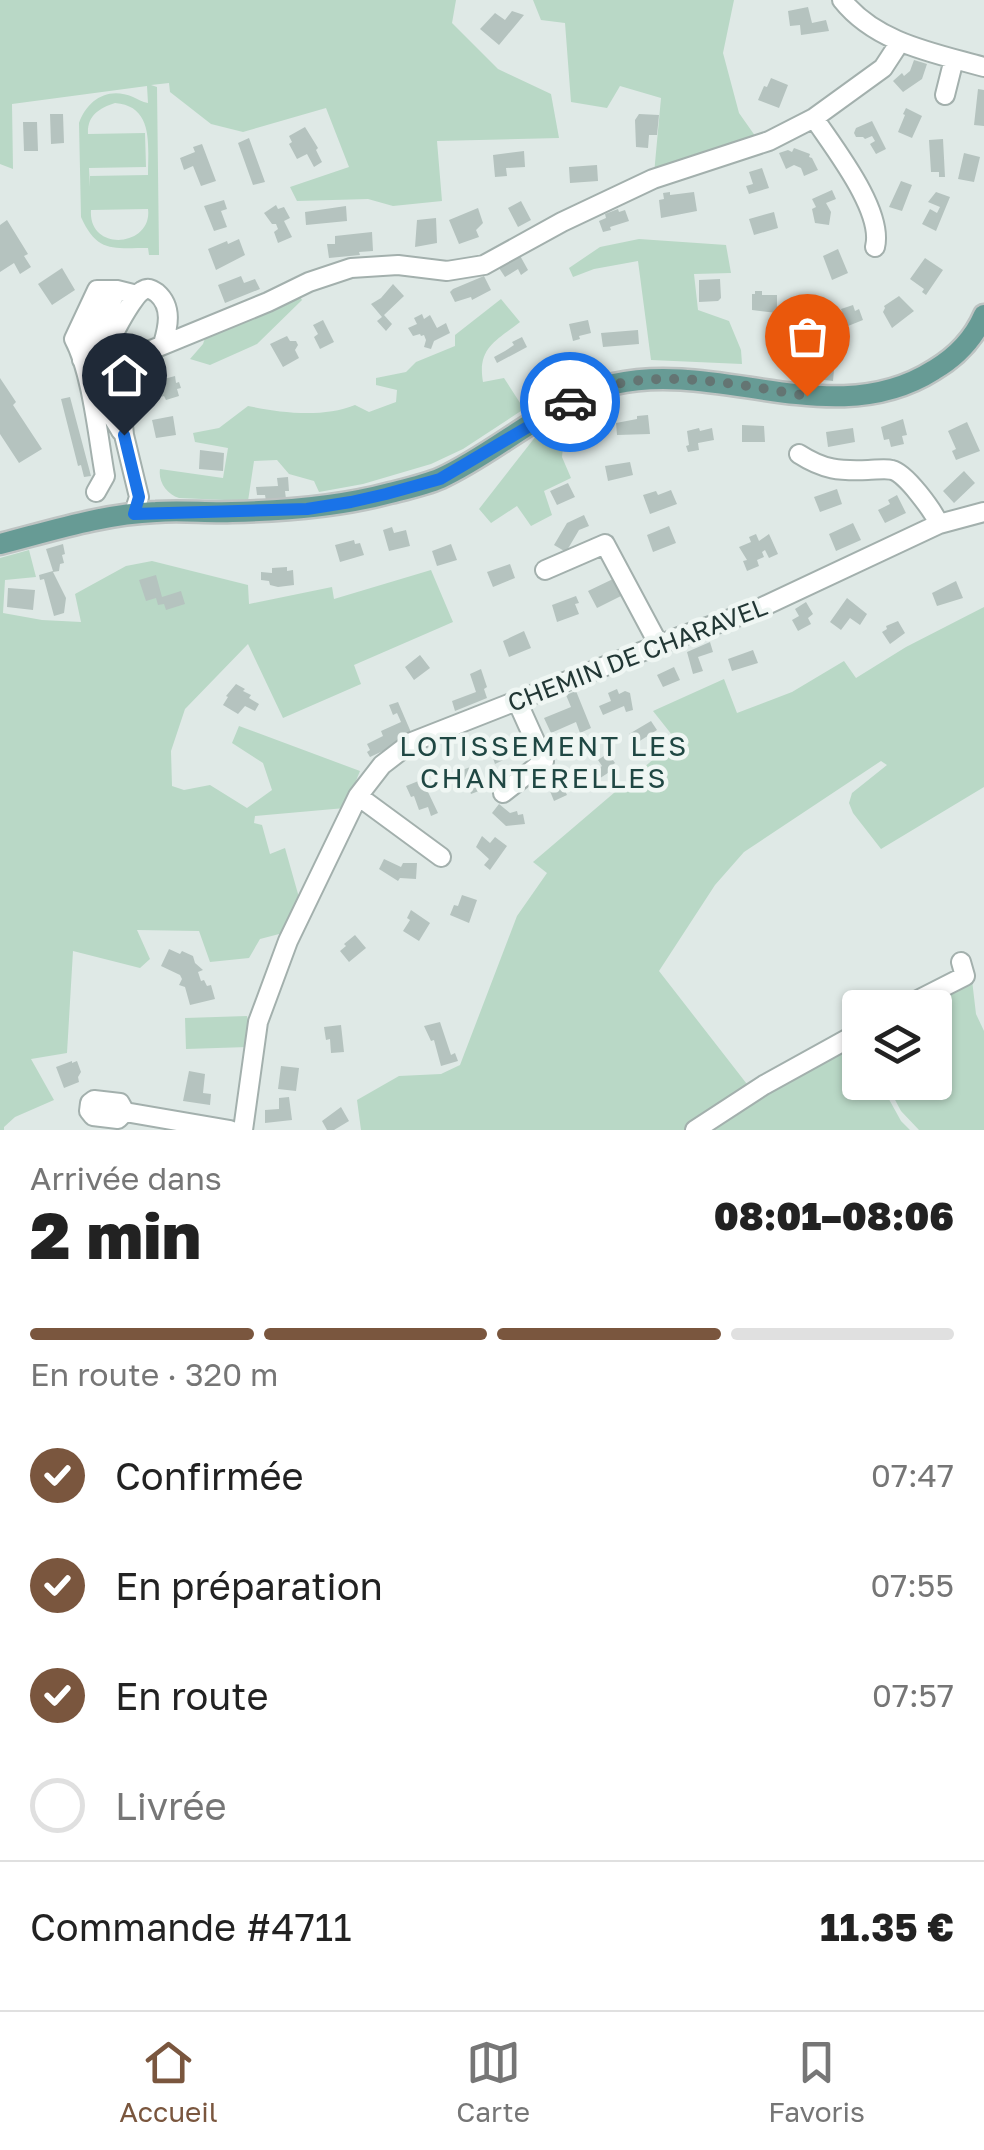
<!DOCTYPE html>
<html lang="fr">
<head>
<meta charset="utf-8">
<style>
  :root { --surface:#fff; --page:#f6f6f6; --text:#222; --muted:#767676; --line:#e0e0e0; --accent:#7a563e }
  body { margin:0; font-family:"Golos Text",sans-serif; background:var(--page); color:var(--text); height:100vh; display:flex; flex-direction:column; font-size:38px; white-space:nowrap }
  * { box-sizing:border-box; margin:0 }
  p { font-size:32px; color:var(--muted) }
  .icon { flex:none; width:55px; height:55px; fill:none; stroke:currentColor; stroke-width:2; stroke-linecap:round; stroke-linejoin:round }
  .map { position:relative; height:1130px; overflow:hidden }
  .panel { display:flex; flex-direction:column; background:var(--surface); flex:1 }
  .panel>* { flex:none }
  .controls { position:absolute; left:842px; top:990px; display:grid; gap:20px }
  .controls a { display:grid; place-items:center; width:110px; height:110px; border-radius:10px; background:var(--surface); box-shadow:0 2px 8px #0004; font-size:50px }
  .pin { position:absolute; display:grid; place-items:center; width:85px; height:85px; color:#fff; margin:-102px -42px; border-radius:50% 50% 50% 0; rotate:-45deg; box-shadow:0 0 10px #0007 }
  .pin .icon { rotate:45deg }
  .courier { position:absolute; display:grid; place-items:center; width:100px; height:100px; margin:-50px; border:8px solid #1a73e8; border-radius:50%; background:#fff; color:#222; box-shadow:0 2px 12px #0007 }
  .summary em { font-style:normal; font-weight:800 }
  .summary div { display:flex; flex-direction:column-reverse }
  .summary { display:flex; align-items:center; justify-content:space-between; height:170px; padding:0 30px }
  h1 { font-size:65px; font-weight:800; line-height:75px }
  .bar { display:grid; grid-template-columns:repeat(4,1fr); gap:15px 10px; align-content:center; height:120px; padding:0 30px }
  .bar i { height:12px; border-radius:8px; background:var(--line) }
  .bar .on { background:var(--accent) }
  .bar p { grid-column:span 4 }
  .line { display:flex; align-items:center; gap:25px; padding:0 30px; border-top:2px solid var(--line) }
  .line div { flex:1 }
  ol { padding:0 30px; list-style:none }
  li { display:flex; align-items:center; gap:30px; height:110px }
  li p { margin-inline-start:auto }
  li .icon { padding:10px; border-radius:50%; background:var(--accent); color:#fff; stroke-width:4 }
  li:last-child { color:var(--muted) }
  li i { width:55px; height:55px; border:5px solid var(--line); border-radius:50% }
  .dock { display:flex; justify-content:space-around; align-items:center; height:140px; border-top:2px solid var(--line); background:var(--surface); font-size:28px; color:var(--muted) }
  .dock a { display:grid; justify-items:center; gap:5px }
  .dock .on { color:var(--accent) }
  .map>svg:first-child { display:block }
</style>
</head>
<body>
<div class="map">
<svg width="984" height="1130" viewBox="0 0 984 1130">
  <rect width="100%" height="100%" fill="#dfe9e6"/>
  <path fill="#b9d8c6" fill-rule="evenodd" d="M0,0H456L452,23L498,69L551,94L559,138L437,141L442,201L393,206L368,199L297,201L290,187L349,167L326,108L243,132L211,124L170,92L169,83L151,85L157,87L159,255H149L148,248C113,248 97,253 81,217L79,123C87,100 108,86 133,97C138,99 142,102 148,103L147,86L12,104L13,169L0,164ZM115,103C154,106 148,145 148,175L90,176V187L89,168L146,167L145,133L88,134C87,116 99,108 115,103ZM148,209C153,247 88,253 91,210Z
    M533,0H734L723,53L739,113L758,140L654,174L661,98L620,86L607,108L571,102L565,23L541,20Z
    M639,239L726,245L731,273L694,274L698,310L729,321L741,350L742,364L651,360L638,261L594,269L573,277L569,268L600,247Z
    M298,293L302,300L257,344L210,365L190,359L203,344L206,335Z
    M501,299L520,322C496,341 477,348 483,382L504,378L524,409L463,449L431,464L363,484L319,492L314,481L289,474L277,460L254,461L248,501L179,498C167,494 158,482 160,469L223,478L228,448L195,442L193,433L219,428L248,406C281,413 323,418 355,405L369,412L396,402L397,390L376,385V378L406,372L416,362L455,346V335Z
    M594,401H601L600,406L563,447L562,457L571,478L544,491L552,515L531,526L517,506L491,523L479,509L536,436Z
    M29,550L36,577L5,580L3,613L42,620L81,622L75,594L126,566L152,561L248,585L249,604L332,587L334,599L431,570L453,622L354,665L361,684L283,718L248,644L185,709L171,751L172,786L184,790L210,785L247,808L272,790L263,763L232,743L239,726L360,771L345,808L255,816L254,823L262,825L270,854L285,848L300,901L283,933L260,939L249,958L210,962L199,931L137,930L150,959L140,968L73,951L67,1053L31,1059L54,1100L15,1117L4,1127V1130H0V558Z
    M984,607V787L881,849L853,813L849,803L852,793L887,765L881,761L744,852L715,885L659,971L750,1088L686,1130H361L357,1100L399,1076L441,1074L460,1065L517,916L547,873L533,862L676,740L653,711L724,679L737,713L792,692L844,661L856,678L906,647Z
    M972,980L976,1014L984,1031V1130H919L901,1111L886,1083L935,1082V1008L910,1007Z
    M247,1016L251,1031L248,1047L186,1049L185,1018Z
    M847,1042L857,1045L860,1050V1082L880,1083L901,1121L910,1130H708Z"/>
  <path fill="#b5c3bf" d="M808,7L812,23L826,20L829,31L801,35L800,25L790,26L788,11Z
    M512,11L524,15L499,45L480,29L495,13L505,20Z
    M914,60L927,64L922,79L903,92L893,81L902,73L904,76L910,71Z
    M771,78L788,85L779,108L758,100L764,86L767,87Z
    M978,89L984,90V126L974,125Z
    M906,108L922,116L912,138L898,132L905,115L903,114Z
    M50,114H63L64,143L51,144Z
    M639,114L659,115L657,135H649L648,148L636,147L635,120Z
    M872,121L886,149L876,154L870,144L875,141L872,136L865,139L863,137H856L854,133L856,128Z
    M23,122H37L38,151H24Z
    M305,127L318,148L316,150L322,162L314,167L307,154L297,159L289,144L292,142L289,136Z
    M249,138L265,182L253,185L238,143Z
    M943,139L945,177H939V172H931L929,140Z
    M202,144L216,181L201,186L193,166L184,170L180,158L195,152L193,147Z
    M794,148L810,154L809,157L812,158L818,170L804,176L801,168L794,165L786,169L779,153L788,150L792,152Z
    M524,151L525,167L506,168L507,176L495,177L493,155Z
    M964,153L980,157L974,182L958,179Z
    M597,165L598,181L570,183L569,167Z
    M762,168L769,188L749,194L746,186L753,184L749,172Z
    M901,181L912,185L902,211L889,207Z
    M832,190L836,199L826,203L831,212L829,225L815,223L812,209L816,207L812,199Z
    M670,192V195L694,192L697,211L661,218L659,200L664,199L663,193Z
    M936,192L950,197L936,231L922,224L930,209L937,213L940,207L928,202Z
    M224,200L227,209L221,211L227,227L214,231L204,206Z
    M521,201L531,220L518,227L508,208Z
    M276,205L278,209L284,207L290,218L284,221L292,237L278,243L274,232L278,229L276,224H272L264,213Z
    M346,206L347,221L306,225L305,212Z
    M478,208L483,223L476,230L479,237L459,244L449,220Z
    M618,209L619,212L625,210L629,221L610,227L611,230L603,232L599,221L606,218L605,214Z
    M774,212L778,228L754,235L749,219Z
    M436,218L437,243L415,247L417,220Z
    M7,220L28,254L24,256L31,267L20,274L14,263L0,272V225Z
    M372,232L373,251L359,252L360,255L329,258L327,244H335V236Z
    M239,239L245,255L216,270L208,249L227,241L228,244Z
    M838,249L848,273L832,280L823,256Z
    M518,252L528,270L521,275L518,269L505,277L497,265Z
    M925,258L943,270L926,295L922,292L924,289L910,279Z
    M62,268L75,290L52,305L38,284Z
    M241,276L244,283L255,279L260,289L225,303L218,285Z
    M484,276L491,290L472,300L471,297L455,302L450,292L453,289Z
    M720,279L721,298L718,301L699,302V280Z
    M393,284L404,296L384,315L392,324L386,331L377,321L382,317L371,304L381,298Z
    M755,291H762V295H777V313L752,310V294H755Z
    M899,296L914,311L892,328L883,312L885,308L884,306Z
    M853,305L855,311L859,309L863,320L848,326L841,309Z
    M422,314L424,319L430,315L437,328L446,323L450,333L434,341L431,349L424,347L426,340L424,335L421,336L420,334L413,336L408,328L417,324L414,318Z
    M323,320L334,342L320,349L314,337L318,334L313,325Z
    M588,320L591,333L579,336L580,339L573,341L569,324Z
    M638,330L639,344L603,347L601,333Z
    M287,336L290,341H296L298,345L295,350L299,358L283,367L270,344Z
    M522,337L527,347L497,363L494,357L505,351L514,345L512,342Z
    M810,355L835,358L833,381L808,378Z
    M175,376L176,383L179,382L181,388L177,389L179,396L166,400L164,396L152,400L149,389L166,384L164,379Z
    M0,378L16,402L13,405L42,449L19,463L0,434Z
    M70,397L91,476L84,477L81,465L78,466L61,399Z
    M648,415L650,434L617,435L616,423L637,419V416Z
    M173,416L176,435L156,438L152,420Z
    M903,419L907,435L902,436L904,444L891,447L889,439L884,440L881,427Z
    M967,422L980,451L956,460L952,451L956,449L948,431Z
    M742,425L764,426L765,442H742Z
    M699,428L700,431L712,428L714,440L698,443L699,450L688,452L686,446L689,445L687,431Z
    M853,428L855,442L828,447L826,432Z
    M200,450L224,453L223,471L199,469Z
    M630,462L633,475L608,481L605,466Z
    M964,471L975,483L954,503L943,491Z
    M288,477L289,491H285L286,499L266,501L265,495H257L256,487L278,486L277,478Z
    M568,483L575,497L557,505L550,491Z
    M837,489L842,504L820,512L814,497Z
    M671,490L677,504L650,514L643,495L656,491L658,495Z
    M897,495L906,513L885,523L878,510L890,504L888,500Z
    M584,515L589,526L579,530L566,552L554,545L567,523Z
    M853,523L861,540L836,551L829,534Z
    M669,526L676,543L653,552L647,535Z
    M392,527L394,533L406,530L410,546L389,551L383,530Z
    M756,534L759,541L769,534L778,554L769,558L765,550L762,552L764,557L757,560L759,566L747,571L743,561L747,560L739,547L751,542L749,537Z
    M354,540L355,544L360,543L364,555L340,562L335,545Z
    M63,544L65,554L62,555L64,563L60,564L59,571L53,572L66,598L64,613L54,616L44,579L40,580L39,575L53,571L46,549Z
    M451,544L457,560L437,566L432,551Z
    M510,564L515,578L493,587L487,572Z
    M287,567V571L293,570L294,585L278,587L270,585L269,581L261,580V572L272,573V568Z
    M156,575L162,597L181,591L185,604L166,610L164,604L158,605L156,598L146,601L139,580Z
    M613,579L621,596L597,608L588,591Z
    M956,581L963,598L937,606L932,593Z
    M8,588L35,590L33,610L7,607Z
    M576,596L579,603L575,604L579,614L557,622L552,605Z
    M847,598L867,614L860,625L850,618L841,630L830,622Z
    M806,602L813,614L808,618L811,624L798,631L792,620L799,616L795,609Z
    M898,621L905,633L890,644L882,632L887,629L886,626Z
    M524,631L531,648L509,657L503,641Z
    M710,642L713,652L698,657L703,671L693,674L687,652Z
    M753,650L758,663L732,671L728,659Z
    M420,655L430,668L414,680L405,667Z
    M674,667L680,680L663,687L657,675Z
    M481,669L487,687L484,689L487,698L455,711L452,701L476,692L470,674Z
    M236,684L245,689L243,691L251,695L249,698L259,704L255,711L245,706L238,714L223,705L228,697L226,696Z
    M617,689L619,694L625,691L630,693L633,710L626,712L624,706L603,715L599,706L611,701L608,693Z
    M576,691L591,728L580,733L576,722L551,733L544,718L571,707L566,695Z
    M398,702L413,737L370,757L367,752L370,750L367,744L383,736L381,731L401,722L397,713L393,715L389,705Z
    M651,721L657,730L635,744L629,734Z
    M515,737L520,752L495,764L492,755L496,754L493,747Z
    M608,753L615,763L611,766L614,769L591,784L586,777L602,766L598,760Z
    M473,766L477,782L481,780L484,789L471,794L466,781L461,783L457,772Z
    M558,776L567,795L554,801L546,781Z
    M426,778L431,790L428,792L438,813L431,816L428,807L419,810L414,796L411,797L406,786Z
    M499,804L510,813L517,811L518,815L523,814L525,824L506,826L492,813Z
    M482,836L490,843L495,837L507,846L490,870L484,865L489,859L476,847Z
    M384,859L401,867L403,863H417L416,879L400,878L398,881L379,869Z
    M462,895L477,900L469,923L450,915L454,905L458,906Z
    M411,910L430,923L419,941L403,931L410,920L407,918Z
    M355,935L366,948L349,962L340,951L346,946L344,944Z
    M169,949L180,954L182,951L193,956L195,963L203,970L198,972L201,981L204,980L207,986L211,985L215,999L190,1005L185,987L179,985L182,979L180,975L161,966Z
    M440,1022L451,1055L455,1053L458,1061L441,1066L434,1040L431,1041L424,1026Z
    M341,1025L344,1052L331,1053L330,1039L326,1040L324,1027Z
    M72,1061V1063L77,1061L81,1072L78,1077L79,1082L64,1088L56,1067Z
    M281,1066L299,1068L296,1091L278,1089Z
    M189,1071L205,1074L203,1093L211,1094L210,1105L183,1101Z
    M289,1097L292,1120L265,1123V1110L279,1109V1098Z
    M341,1107L349,1121L334,1130H327L322,1121Z"/>
  <g fill="none" stroke-linecap="round" stroke-linejoin="round">
    <defs>
      <path id="minor" d="M842,0C876,43 934,53 984,67
        M945,95L954,59
        M814,118C834,148 884,211 875,247
        M82,360L117,290
        M121,431C113,417 103,404 98,389C98,386 97,376 97,373C99,359 131,297 142,291C148,287 151,289 157,293C173,307 168,327 163,344
        M799,454C824,470 839,471 868,470C875,470 885,468 892,470C906,473 933,511 939,524
        M96,492L105,476C98,437 92,373 74,339L97,290H117L137,295
        M134,513L139,497L124,435L120,396L130,369L151,350L268,302L309,282L351,268L398,265L447,271L484,265L562,222L653,179L769,141L814,118L883,68L900,42
        M545,570L605,544L659,645
        M503,793L544,761L517,701
        M358,796L441,857
        M902,1008L965,976L961,962
        M125,1112L118,1119L93,1116L89,1111L90,1103L94,1100L120,1103L125,1112L230,1130
        M243,1130L258,1022L288,941L358,796L382,765L412,742L679,637L756,610L939,524L984,512
        M695,1130L764,1085L860,1032"/>
      <path id="major" d="M0,544C51,531 103,514 156,512C181,510 207,513 232,512C285,511 338,507 390,493C406,489 425,485 441,478C498,452 552,399 614,384C720,360 835,433 934,370C956,357 974,338 984,315"/>
    </defs>
    <use href="#minor" stroke="#a3b0ad" stroke-width="22"/>
    <use href="#major" stroke="#bdc3c2" stroke-width="25"/>
    <use href="#minor" stroke="#fff" stroke-width="18"/>
    <use href="#major" stroke="#679b95" stroke-width="20"/>
  </g>
  <g fill="none" stroke-linecap="round" stroke-linejoin="round">
    <path stroke="#647573" stroke-width="10" stroke-dasharray="0 18" d="M570,402C584,395 598,388 613,385C673,370 747,386 807,396"/>
    <path stroke="#1a73e8" stroke-width="12" d="M124,435L139,497L134,514L307,509L351,502L386,494L440,479L570,402"/>
  </g>
  <g text-anchor="middle" dominant-baseline="central" stroke-width="9" stroke-linejoin="round" paint-order="stroke">
    <g font-size="25" fill="#223735" stroke="#eff6f3">
      <text transform="translate(637 654) rotate(-21)">CHEMIN DE CHARAVEL</text>
    </g>
    <g font-size="28" letter-spacing="2.5" fill="#1f4743" stroke="#eff6f3">
      <text x="544" y="745">LOTISSEMENT LES<tspan x="544" dy="32">CHANTERELLES</tspan></text>
    </g>
  </g>
</svg>
<div class="controls">
<a><svg class="icon" aria-label="layers" viewBox="0 0 24 24"><path d="M12 4l9 5-9 5-9-5zM3 14l9 5 9-5"/></svg></a>
</div>
<div class="pin" style="left:807px;top:396px;background:#ea580c"><svg class="icon" aria-label="bag" viewBox="0 0 24 24"><path d="M5 8h14l-1 12H6zM9 8a3 3 0 0 1 6 0"/></svg></div>
<div class="pin" style="left:124px;top:435px;background:#1f2937"><svg class="icon" aria-label="home" viewBox="0 0 24 24"><path d="M3 11l9-7 9 7M6 9v11h12V9"/></svg></div>
<div class="courier" style="left:570px;top:402px"><svg class="icon" aria-label="car" viewBox="0 0 24 24"><path d="M5 17H2v-5l4-1 3-4h7l3 4 3 1v5h-3M9 17h6M6 11h13"/><circle cx="7" cy="17" r="2"/><circle cx="17" cy="17" r="2"/></svg></div>
</div>
<section class="panel">
<div class="summary"><div><h1>2 min</h1><p>Arrivée dans</p></div><em>08:01–08:06</em></div>
<div class="bar"><i class="on"></i><i class="on"></i><i class="on"></i><i></i><p>En route · 320 m</p></div>
<ol>
<li><svg class="icon" aria-label="check" viewBox="0 0 24 24"><path d="M5 12l5 5 9-10"/></svg>Confirmée<p>07:47</p></li>
<li><svg class="icon" aria-label="check" viewBox="0 0 24 24"><path d="M5 12l5 5 9-10"/></svg>En préparation<p>07:55</p></li>
<li><svg class="icon" aria-label="check" viewBox="0 0 24 24"><path d="M5 12l5 5 9-10"/></svg>En route<p>07:57</p></li>
<li><i></i>Livrée</li>
</ol>
<div class="line" style="height:130px"><div>Commande #4711</div><b>11.35 €</b></div>
</section>
<nav class="dock">
<a class="on"><svg class="icon" aria-label="home" viewBox="0 0 24 24"><path d="M3 11l9-7 9 7M6 9v11h12V9"/></svg>Accueil</a>
<a><svg class="icon" aria-label="map" viewBox="0 0 24 24"><path d="M3 6l6-2 6 2 6-2v14l-6 2-6-2-6 2zM9 4v14M15 6v14"/></svg>Carte</a>
<a><svg class="icon" aria-label="saved" viewBox="0 0 24 24"><path d="M7 4h10v16l-5-4-5 4z"/></svg>Favoris</a>
</nav>
</body>
</html>
